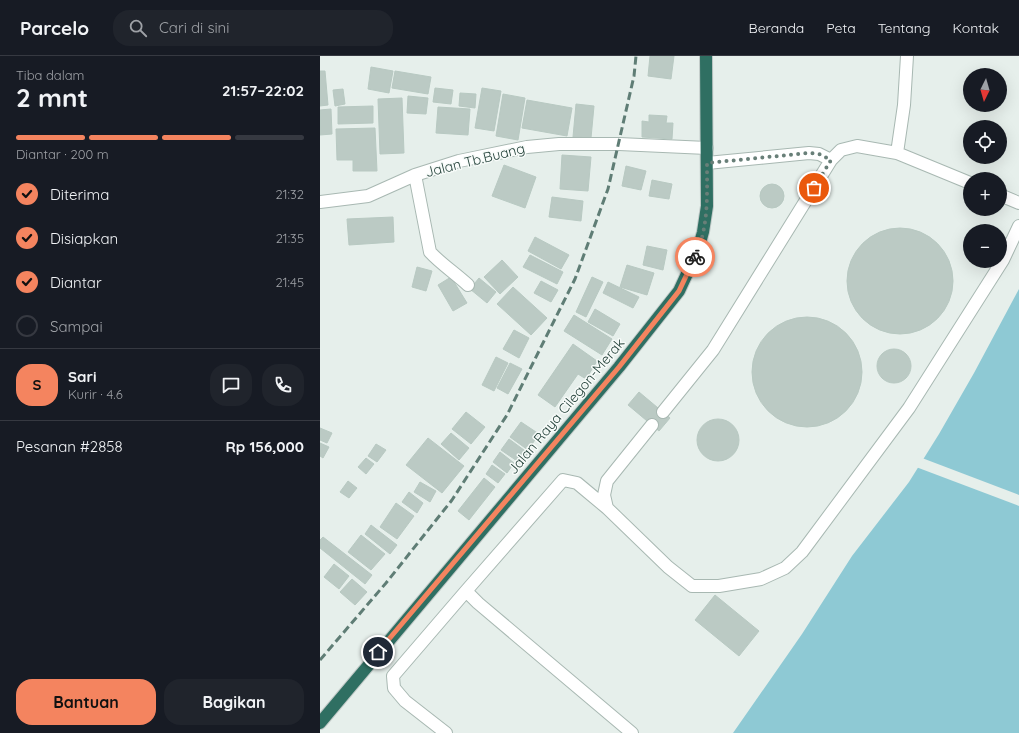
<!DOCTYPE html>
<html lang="id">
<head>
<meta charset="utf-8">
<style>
  :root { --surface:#171b24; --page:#20242c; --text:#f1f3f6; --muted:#9ea1a6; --line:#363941; --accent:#f4845f }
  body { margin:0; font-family:Quicksand,sans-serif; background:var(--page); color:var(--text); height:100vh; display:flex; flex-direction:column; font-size:15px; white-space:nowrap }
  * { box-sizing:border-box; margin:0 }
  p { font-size:13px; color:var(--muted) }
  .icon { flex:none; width:22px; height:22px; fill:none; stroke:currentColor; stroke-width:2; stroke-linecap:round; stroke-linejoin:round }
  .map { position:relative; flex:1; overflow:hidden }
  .sheet { display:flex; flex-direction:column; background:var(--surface); width:320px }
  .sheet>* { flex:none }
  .needle { width:26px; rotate:185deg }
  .controls { position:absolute; left:643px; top:12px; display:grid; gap:8px }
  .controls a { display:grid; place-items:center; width:44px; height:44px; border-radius:50%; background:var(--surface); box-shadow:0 4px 16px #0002; font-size:20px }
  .pin { position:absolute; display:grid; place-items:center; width:34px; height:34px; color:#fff; margin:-17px; border:2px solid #fff; border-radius:50%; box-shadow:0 1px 4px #0007 }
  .courier { position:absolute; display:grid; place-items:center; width:40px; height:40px; margin:-20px; border:3px solid #f4845f; border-radius:50%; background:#fff; color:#222; box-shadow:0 1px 5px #0007 }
  .headline em { font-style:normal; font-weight:700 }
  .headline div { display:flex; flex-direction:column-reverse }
  .headline { display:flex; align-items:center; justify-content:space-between; height:68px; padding:0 16px }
  h1 { font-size:26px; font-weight:700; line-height:30px }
  .bar { display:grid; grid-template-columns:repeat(4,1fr); gap:6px 4px; align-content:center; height:48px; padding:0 16px }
  .bar i { height:5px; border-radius:3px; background:var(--line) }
  .bar .selected { background:var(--accent) }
  .bar p { grid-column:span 4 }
  .line { display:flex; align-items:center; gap:10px; padding:0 16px; border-top:1px solid var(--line) }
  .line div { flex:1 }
  .round { display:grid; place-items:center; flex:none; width:42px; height:42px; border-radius:16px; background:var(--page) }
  ol { padding:0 16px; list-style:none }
  li { display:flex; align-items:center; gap:12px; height:44px }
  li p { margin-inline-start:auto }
  li .icon { padding:4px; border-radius:50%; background:var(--accent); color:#111; stroke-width:4 }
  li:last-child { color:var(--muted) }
  li i { width:22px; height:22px; border:2px solid var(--line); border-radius:50% }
  .button { display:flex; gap:8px; margin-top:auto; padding:8px 16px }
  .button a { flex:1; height:46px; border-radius:16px; background:var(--accent); color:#111; font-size:16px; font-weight:700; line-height:46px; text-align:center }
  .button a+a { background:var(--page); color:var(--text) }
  header { display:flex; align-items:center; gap:24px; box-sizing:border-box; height:56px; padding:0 20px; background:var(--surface); border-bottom:1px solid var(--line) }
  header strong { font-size:19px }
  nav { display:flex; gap:22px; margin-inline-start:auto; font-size:14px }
  .search { width:280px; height:36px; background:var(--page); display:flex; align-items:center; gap:10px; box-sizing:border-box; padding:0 14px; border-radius:16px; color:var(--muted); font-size:15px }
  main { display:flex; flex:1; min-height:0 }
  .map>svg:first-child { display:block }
</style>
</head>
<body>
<header>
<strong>Parcelo</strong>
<div class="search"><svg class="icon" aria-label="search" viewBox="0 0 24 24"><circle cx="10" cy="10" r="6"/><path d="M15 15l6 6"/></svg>Cari di sini</div>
<nav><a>Beranda</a><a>Peta</a><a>Tentang</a><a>Kontak</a></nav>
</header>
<main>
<section class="sheet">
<div class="headline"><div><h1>2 mnt</h1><p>Tiba dalam</p></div><em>21:57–22:02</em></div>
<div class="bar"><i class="selected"></i><i class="selected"></i><i class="selected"></i><i></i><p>Diantar · 200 m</p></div>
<ol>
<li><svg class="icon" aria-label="check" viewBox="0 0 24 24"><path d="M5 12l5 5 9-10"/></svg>Diterima<p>21:32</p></li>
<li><svg class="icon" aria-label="check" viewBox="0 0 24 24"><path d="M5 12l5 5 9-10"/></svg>Disiapkan<p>21:35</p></li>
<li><svg class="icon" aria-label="check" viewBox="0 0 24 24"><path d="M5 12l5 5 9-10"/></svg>Diantar<p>21:45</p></li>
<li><i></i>Sampai</li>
</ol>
<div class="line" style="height:72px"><b class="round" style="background:var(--accent);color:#111">S</b><div><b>Sari</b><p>Kurir · 4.6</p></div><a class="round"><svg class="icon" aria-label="chat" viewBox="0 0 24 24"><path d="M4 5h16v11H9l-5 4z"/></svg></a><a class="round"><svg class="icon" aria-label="phone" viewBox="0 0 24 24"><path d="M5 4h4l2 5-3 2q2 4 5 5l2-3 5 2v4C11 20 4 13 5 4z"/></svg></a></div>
<div class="line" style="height:52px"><div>Pesanan #2858</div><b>Rp 156,000</b></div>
<div class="button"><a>Bantuan</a><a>Bagikan</a></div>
</section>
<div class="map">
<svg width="699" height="677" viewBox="0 0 699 677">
  <rect width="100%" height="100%" fill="#e6efeb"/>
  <path fill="#8ec9d4" d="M699,233V677H413L482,578L532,500L589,426L619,378L654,317Z"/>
  <path fill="#e6efeb" d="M602,402L699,439V450L596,411Z"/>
  <path fill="#bbcac4" stroke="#b8c9c2" d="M330,0H354L351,23L328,20Z
    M51,11L73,15L69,37L48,33Z
    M0,15H5L8,49L0,50Z
    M75,15L111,21L108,38L72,32Z
    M115,32L133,34L131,48L113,46Z
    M162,32L181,35L174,75L155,72Z
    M23,33L25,48L15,50L13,34Z
    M140,37L156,38L155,52L139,50Z
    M183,38L205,42L198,84L176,80Z
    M88,40L108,42L106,58L87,57Z
    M82,42L84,97L60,98L58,43Z
    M207,44L252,52L247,80L202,72Z
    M256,48L274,50L271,82L253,81Z
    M53,50V67L18,68V51Z
    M118,51L150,53L148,79L116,77Z
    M11,53L12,78L0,79V54Z
    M329,59L347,60L346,67H353L352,83L322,81V65L329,66Z
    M55,72L57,115H33V104H17L16,73Z
    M242,99L271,101L268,135L240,133Z
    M184,109L216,121L205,152L172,140Z
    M306,110L326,115L321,134L302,130Z
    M332,124L352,128L349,143L329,140Z
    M440 140a12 12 0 1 1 24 0a12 12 0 1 1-24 0Z
    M232,141L263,145L261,165L229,161Z
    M73,161L74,186L29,189L27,163Z
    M527 225a53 53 0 1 1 106 0a53 53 0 1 1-106 0Z
    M215,181L249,199L241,213L208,195Z
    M327,190L347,194L343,214L323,209Z
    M210,199L243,216L237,228L203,211Z
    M182,204L198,221L180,238L164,221Z
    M307,209L334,217L327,239L300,231Z
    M97,211L112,215L106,235L92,231Z
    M131,221L147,247L133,255L118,229Z
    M272,221L283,226L266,261L256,256Z
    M159,222L176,236L167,247L150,233Z
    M221,225L238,234L231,246L214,237Z
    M288,226L319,241L313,252L283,237Z
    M193,231L227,262L211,279L177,248Z
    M275,253L300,268L293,280L268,266Z
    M254,259L292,283L282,299L244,275Z
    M432 316a55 55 0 1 1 110 0a55 55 0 1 1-110 0Z
    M194,274L209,282L199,302L183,293Z
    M253,288L277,305L266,323L258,318L235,351L218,339Z
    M557 310a17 17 0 1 1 34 0a17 17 0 1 1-34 0Z
    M176,301L188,307L174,335L162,329Z
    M190,307L202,313L188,338L177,332Z
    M319,336L350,362L339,375L308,349Z
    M146,356L165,371L151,388L132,373Z
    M377 384a21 21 0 1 1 42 0a21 21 0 1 1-42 0Z
    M201,366L219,378L208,394L190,381Z
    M0,372L12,377L7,387L0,384Z
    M131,377L149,392L139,404L121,388Z
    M108,382L144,410L122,437L86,409Z
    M189,383L208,397L200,407L181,394Z
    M0,387L9,391L3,402L0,400Z
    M56,388L66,394L57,406L48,400Z
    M180,396L194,407L187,417L173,406Z
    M46,402L54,408L46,418L38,411Z
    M172,409L185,418L178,427L166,418Z
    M164,422L175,431L149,464L138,455Z
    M28,425L37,432L29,442L20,436Z
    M100,426L116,435L110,446L94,436Z
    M89,436L103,447L97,457L82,446Z
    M76,447L94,460L77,483L60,471Z
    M51,469L77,489L70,498L45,478Z
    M41,479L65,498L51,514L28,496Z
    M3,481L52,519L45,528L0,492V484Z
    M14,508L29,520L19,533L4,521Z
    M32,523L47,536L35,549L20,536Z
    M395,539L439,575L419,600L375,564Z"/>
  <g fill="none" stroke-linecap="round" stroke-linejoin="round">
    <defs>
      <path id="minor" d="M577,97L650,127
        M387,107L489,97L499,98L511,104
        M95,119L110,196C121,208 135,217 148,229
        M680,139L699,147
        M0,146L48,140L95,119L139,105L207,91L239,88H299L387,92
        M343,356L393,294L511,104L521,94L537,90L577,97L584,49L587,0
        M287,452L284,439L287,425L332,369
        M126,677L85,645L74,632L73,620L146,535
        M312,677L158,547L146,535L243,424L257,427L287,452L348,511L372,530H399L441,523L465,512L482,496L589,352L683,204L699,170"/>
      <path id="highway" d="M0,667L299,311L359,235L378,194L383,176L387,150L386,0"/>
    </defs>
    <use href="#minor" stroke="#a8b8b2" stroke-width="14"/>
    <use href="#highway" stroke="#c2cac8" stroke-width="14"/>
    <use href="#minor" stroke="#fff" stroke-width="12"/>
    <use href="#highway" stroke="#2f6f62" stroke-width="12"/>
    <path stroke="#5f7d75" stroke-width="3" stroke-dasharray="8 4" stroke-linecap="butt" d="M0,604L66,527L132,444L187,359L255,223L288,133L314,20L316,0"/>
  </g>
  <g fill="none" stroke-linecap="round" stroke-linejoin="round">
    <path stroke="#687f78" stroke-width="4" stroke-dasharray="0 7.2" d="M375,201C389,171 387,139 387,107L489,97L499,98L511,104L494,132"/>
    <path stroke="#f4845f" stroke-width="5" d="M58,596L299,311L359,235L375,201"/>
  </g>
  <g text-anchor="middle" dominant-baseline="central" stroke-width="3" stroke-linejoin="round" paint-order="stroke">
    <g font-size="14" fill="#24423a" stroke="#f7fbf9">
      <text transform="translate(155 104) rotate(-14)">Jalan Tb.Buang</text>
      <text transform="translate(246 350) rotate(-50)">Jalan Raya Cilegon-Merak</text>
    </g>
  </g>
</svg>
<div class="controls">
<a><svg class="needle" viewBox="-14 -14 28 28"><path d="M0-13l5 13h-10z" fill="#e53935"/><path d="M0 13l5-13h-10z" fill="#9ea1a6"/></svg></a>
<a><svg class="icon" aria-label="locate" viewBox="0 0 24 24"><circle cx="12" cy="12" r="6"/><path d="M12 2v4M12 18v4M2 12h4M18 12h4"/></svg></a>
<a>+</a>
<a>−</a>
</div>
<div class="pin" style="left:494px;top:132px;background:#ea580c"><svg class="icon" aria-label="bag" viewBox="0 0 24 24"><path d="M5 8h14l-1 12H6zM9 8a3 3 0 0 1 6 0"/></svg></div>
<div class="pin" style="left:58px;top:596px;background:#1f2937"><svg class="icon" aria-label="home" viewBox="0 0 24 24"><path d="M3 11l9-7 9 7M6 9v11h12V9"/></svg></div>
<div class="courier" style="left:375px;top:201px"><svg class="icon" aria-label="bike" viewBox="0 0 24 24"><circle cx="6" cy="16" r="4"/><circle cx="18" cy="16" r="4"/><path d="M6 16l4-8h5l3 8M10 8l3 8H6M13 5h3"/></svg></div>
</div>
</main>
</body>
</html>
